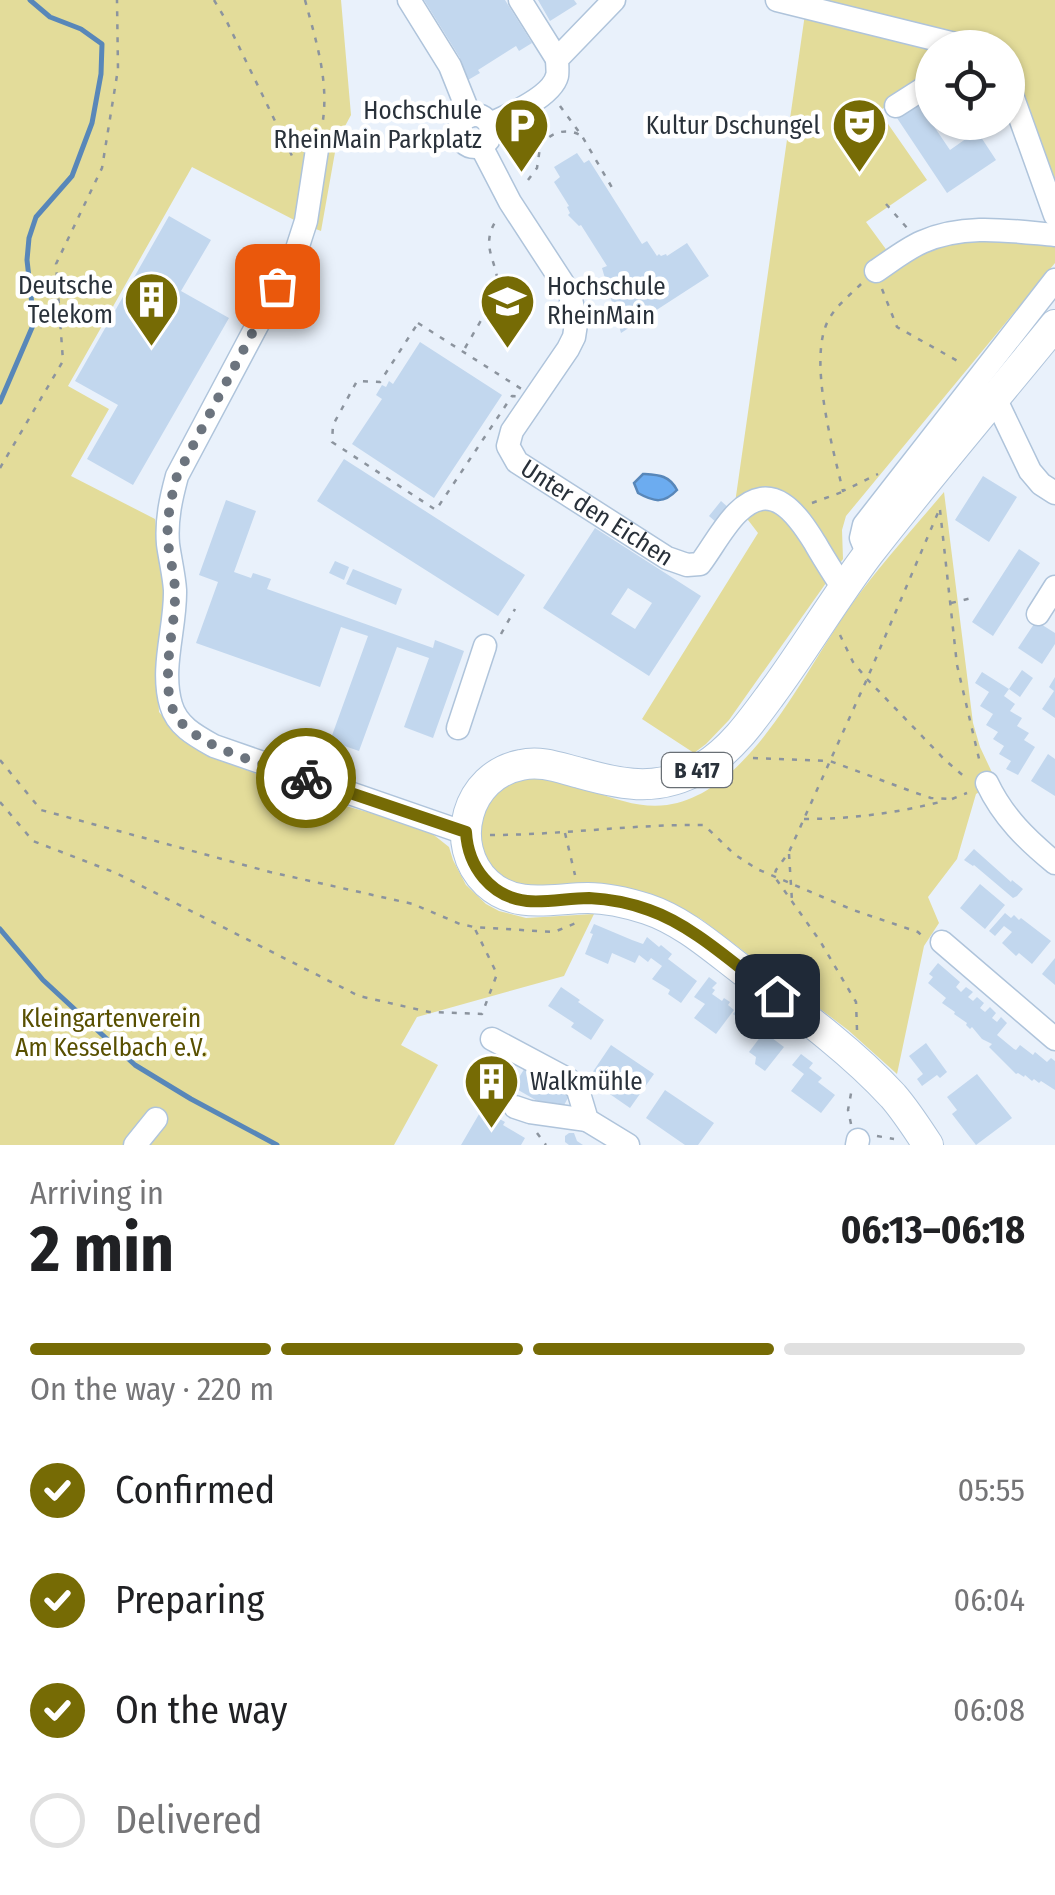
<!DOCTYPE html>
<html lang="en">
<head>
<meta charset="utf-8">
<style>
  :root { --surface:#fff; --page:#f6f6f6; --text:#202124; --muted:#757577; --line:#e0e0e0; --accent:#766b05 }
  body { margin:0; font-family:"Fira Sans Condensed",sans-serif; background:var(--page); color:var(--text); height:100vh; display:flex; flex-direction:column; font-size:38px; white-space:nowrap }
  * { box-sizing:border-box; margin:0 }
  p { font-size:32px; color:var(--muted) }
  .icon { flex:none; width:55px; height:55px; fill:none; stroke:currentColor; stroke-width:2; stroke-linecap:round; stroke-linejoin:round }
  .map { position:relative; height:1145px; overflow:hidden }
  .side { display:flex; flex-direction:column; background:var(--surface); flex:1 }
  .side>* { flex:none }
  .fabs { position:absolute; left:915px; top:30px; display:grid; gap:20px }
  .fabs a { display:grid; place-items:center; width:110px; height:110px; border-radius:50%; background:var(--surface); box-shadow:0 2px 8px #0004; font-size:50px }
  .pin { position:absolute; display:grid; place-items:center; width:85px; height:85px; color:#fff; margin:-42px; border-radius:20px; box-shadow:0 5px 15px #0006 }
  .courier { position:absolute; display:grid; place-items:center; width:100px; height:100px; margin:-50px; border:8px solid #766b05; border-radius:50%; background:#fff; color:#222; box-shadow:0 2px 12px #0007 }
  .summary em { font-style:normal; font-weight:700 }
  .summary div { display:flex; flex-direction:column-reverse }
  .summary { display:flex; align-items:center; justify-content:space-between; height:170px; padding:0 30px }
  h1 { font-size:65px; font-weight:700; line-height:75px }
  .bar { display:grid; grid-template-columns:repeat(4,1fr); gap:15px 10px; align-content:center; height:120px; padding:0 30px }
  .bar i { height:12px; border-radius:8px; background:var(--line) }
  .bar .active { background:var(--accent) }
  .bar p { grid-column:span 4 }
  ol { padding:0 30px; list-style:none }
  li { display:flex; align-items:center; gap:30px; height:110px }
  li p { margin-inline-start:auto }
  li .icon { padding:10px; border-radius:50%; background:var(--accent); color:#fff; stroke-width:4 }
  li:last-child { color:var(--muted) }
  li i { width:55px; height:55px; border:5px solid var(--line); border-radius:50% }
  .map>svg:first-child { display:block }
</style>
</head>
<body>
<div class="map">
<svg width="1055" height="1145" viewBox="0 0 1055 1145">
  <rect width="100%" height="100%" fill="#e9f1fb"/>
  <path fill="#e3dc9a" d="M0,0H341L351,115L337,141L321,231L300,223L192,167L68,386L109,409L71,476L155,519L164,591L157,671L159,712L183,739L205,754L324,800L425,828L449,847L453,860L466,885L486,904L499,911L526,918L594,914L564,976L417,1017L401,1045L438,1065L394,1145H0Z
    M807,0H1055V184L1008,59V48L995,47L969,34L964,41L932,48V78L879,111L927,180L866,222L899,267C909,261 918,255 928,251C968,234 1012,242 1055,245V263L846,516L842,530L843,559L729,720L706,744L694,753L642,719L758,533L735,503Z
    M944,492L973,723L980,747L996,781L976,794L957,859L928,897L939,923L924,946L897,1074L848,1030L701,919L655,896L529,890L495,875L478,842L488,798C497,792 509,779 519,777C524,776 529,777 534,777C580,778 619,811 667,805C751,793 806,667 852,604C880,565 913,529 944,492Z"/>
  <path fill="#6cacf0" stroke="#5887b9" stroke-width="2.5" d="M643,474C659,475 669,475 677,490C664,504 654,502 638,493L634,483Z"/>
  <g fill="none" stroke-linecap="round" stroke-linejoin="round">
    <path stroke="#5887b9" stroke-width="5" d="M0,402L34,323L27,260L29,238L36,217L72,176L92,123L101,74L102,44L81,29L50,17L30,0
      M0,929L43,980L135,1065L191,1099L277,1145"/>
  </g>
  <path fill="#c2d7ee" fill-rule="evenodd" d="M424,0H505L532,43L519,51L516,46L478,70L480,73L468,80L456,61L460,58Z
    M538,0H574L577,4L550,21Z
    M932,90V122H936L933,125L950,150L977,131L996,160L947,193L895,115Z
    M577,153L584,163L589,160L642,244L647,241L657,256L659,254L661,256L666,254L667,256L687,243L709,276L621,333L602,268L607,266L581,225L579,226L568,215L570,213L567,207L569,206L554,182L560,177L554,167Z
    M169,216L211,240L181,291L229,318L133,485L87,459L118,405L75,381Z
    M420,342L502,395L434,498L352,444L382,399L376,395L382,385L386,387L389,381L393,384Z
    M344,459L525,575L498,616L317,501Z
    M983,476L1017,497L989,542L955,520Z
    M226,500L256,511L234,572L251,578L253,573L271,579L267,589L433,648L435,640L464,651L433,738L404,727L429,658L397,647L359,751L330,741L368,636L341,627L320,687L196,643L218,582L199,575Z
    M721,501L730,509L717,523L709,516Z
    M595,528L701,596L649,676L543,608ZM628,588L652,603L635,629L611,614Z
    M1019,549L1040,563L993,636L972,622Z
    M335,561L349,567L344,580L329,573Z
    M353,569L402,589L396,605L346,584Z
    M1036,621L1055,633V644L1042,664L1018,648Z
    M1022,670L1033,678L1020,697L1009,689Z
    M982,672L1009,689L1004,696L1015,704L1010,711L1022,718L1017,726L1029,733L1024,740L1035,747L1018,775L1006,769L1011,761L999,754L1004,746L993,739L998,732L986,725L993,714L980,706L989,692L975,683Z
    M1055,677V718L1042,709L1054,691L1049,687Z
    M286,733L305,740L300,753L281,745Z
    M1048,754L1055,759V796L1031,781Z
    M974,849L1011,882L1012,880L1023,889L1017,896L1013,898L974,865L973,866L964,860Z
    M980,884L1005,905L985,929L960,908Z
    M1005,913L1011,918L1014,915L1019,920L1021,918L1051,941L1032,964L1019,953L1016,956L1002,943L1012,932L1004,926L995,936L989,931Z
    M594,924L632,940L643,944L647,937L659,947L661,945L672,954L668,959L697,981L681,1003L668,994L670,990L652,979L662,966L651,958L648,962L639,955L635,963L612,953L608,964L585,954L593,934L590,933Z
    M1055,958V985L1042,974Z
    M938,963L960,982L956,987L961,992L966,987L973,992L968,997L973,1001L977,997L984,1003L980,1008L985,1012L990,1007L996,1013L992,1018L997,1022L1001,1017L1007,1023L997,1035L1014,1049L1016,1050L1020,1045L1033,1055L1035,1052L1047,1062L1051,1058L1055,1061V1090L1041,1081L1039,1083L1034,1079L1032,1081L1025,1075L1024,1077L1018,1073L1016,1074L989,1047L992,1044L982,1039L972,1027L970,1029L966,1025L967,1023L954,1014L955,1012L942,1003L946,998L928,983L933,977L929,974Z
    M709,977L717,983L712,988L715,990L712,994L722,1001L724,998L730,1002L728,1005L734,1010L716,1034L694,1018L705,1004L694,997Z
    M561,987L580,1000L578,1002L604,1020L591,1040L571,1027L574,1023L548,1006Z
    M744,1000L762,1014L751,1028L733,1014Z
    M764,1032L784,1047L765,1071L755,1064L756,1057L749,1052Z
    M926,1043L947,1072L940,1078L937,1075L922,1086L917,1079L923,1074L909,1056Z
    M611,1045L654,1074L630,1108L588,1079Z
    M801,1054L813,1063L809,1068L822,1078L818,1082L835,1095L821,1113L791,1091L804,1074L792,1065Z
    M528,1063L567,1086L563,1093L569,1096L563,1107L557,1103L553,1110L513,1087Z
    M977,1074L1012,1118L976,1145L952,1114L957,1110L947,1097Z
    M665,1090L714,1123L698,1145H685L646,1118Z
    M482,1109L505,1122L503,1125L525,1138L521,1145H461Z
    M569,1133H574L577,1141L583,1145H569L565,1142V1136Z"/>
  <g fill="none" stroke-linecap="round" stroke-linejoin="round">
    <defs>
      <g id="minor">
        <path d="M409,0L450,66L470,116"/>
        <path d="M520,0L557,59"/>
        <path d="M777,0L971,48"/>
        <path d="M1008,84L1055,215"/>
        <path d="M896,106L932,83"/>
        <circle cx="475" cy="131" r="16"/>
        <path d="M490,124C508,116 552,96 557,76C558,73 557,61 557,59L614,0"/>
        <path d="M318,143L306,221L296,252L177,476C171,498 166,520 168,544C170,559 174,575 175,590C176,627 160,668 171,705C177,726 196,736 214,746L465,833"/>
        <path id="s1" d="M481,146L510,202L570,294L576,324L574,337L568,349L512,431L508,446L517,462L667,558L687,565L700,564C712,548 723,527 737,513C772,478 797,514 815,543C824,559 834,574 844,590"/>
        <path d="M876,271C891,261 906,249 922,242C964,223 1011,231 1055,235"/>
        <path d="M995,398L1030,471L1041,484L1055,493"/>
        <path d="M868,555L861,538L864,525L1055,280"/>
        <path d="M1038,614L1055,587"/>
        <path d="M458,728L485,646"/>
        <path d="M987,783C1003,817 1027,840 1055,863"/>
        <path d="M942,942L1055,1039"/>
        <path d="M492,1039L569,1080L578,1090L587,1120L628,1145"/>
        <path d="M515,1107L530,1112L587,1120"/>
        <path d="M135,1145L156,1119"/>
        <path d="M857,1145L858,1140"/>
      </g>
      <path id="major" d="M928,1145C917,1128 906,1111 893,1096C849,1048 794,1009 742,970C713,948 683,921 647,909C628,903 608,898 588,898C553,898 516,910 487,883C447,845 467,775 521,765C541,760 560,768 580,773C626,786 660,792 703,767C731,750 751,722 770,696C805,649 834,599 869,553C929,476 993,401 1055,325"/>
    </defs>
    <use href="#minor" stroke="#afc4db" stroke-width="25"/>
    <use href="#major" stroke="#afc4db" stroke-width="32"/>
    <path stroke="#8c949e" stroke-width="2.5" stroke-dasharray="5 8" stroke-linecap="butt" d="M214,0L227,22L294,160
      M305,0C316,41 330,83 322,126
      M560,106L582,136L614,191
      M540,146C550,133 565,127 580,135
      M528,180L537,168L544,120
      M886,204L908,229
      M861,284C850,295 837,305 829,319C807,357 833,449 843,491L878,474
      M882,289L897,327L963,364
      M418,323L534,397L512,396L436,510L332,442L333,425L357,381L380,382Z
      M465,348L497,293C502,264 477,249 497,219
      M0,468L63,361L56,264L102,168L118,69L117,0
      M812,503L842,492
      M940,510L957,665L980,763
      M951,603L972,598
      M501,634L515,609
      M840,635L853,662L867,679L945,760L966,778
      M753,758L830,761L916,793L931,798L950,799
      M0,760L41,810L270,872L413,904L460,924L474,927L554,932L576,923
      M952,799L967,793
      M0,802L33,841L116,873L359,996L429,1012L482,1014L497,974L474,927
      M804,819C852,819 897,813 944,801
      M565,833L575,875
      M490,835C562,835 633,824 704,825L734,854L757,869L853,910L918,932L922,936
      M789,854L792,901
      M857,1030L856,1002L820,941L774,876L776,870L789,852L867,679L940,508
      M851,1124L848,1110L852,1088
      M537,1133L546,1145
      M877,1136L894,1139"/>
    <use href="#minor" stroke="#fff" stroke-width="22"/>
    <use href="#major" stroke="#fff" stroke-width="30"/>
  </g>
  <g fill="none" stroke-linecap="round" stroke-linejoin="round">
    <path stroke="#6c747e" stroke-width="10" stroke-dasharray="0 18" d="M277,286L177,476C171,498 166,520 168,543C170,558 174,574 175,589C176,617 168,645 168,673C168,687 168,704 177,717C198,749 269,765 306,778"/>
    <path stroke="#766b05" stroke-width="12" d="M306,778L466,832C468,867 491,897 527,901C547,903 568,898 589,898C609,899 630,903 649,910C695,926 738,968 777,996"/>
  </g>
  <defs>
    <symbol id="parking-pin" viewBox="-11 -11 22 30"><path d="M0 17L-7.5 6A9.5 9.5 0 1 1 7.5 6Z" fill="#766b05" stroke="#fff"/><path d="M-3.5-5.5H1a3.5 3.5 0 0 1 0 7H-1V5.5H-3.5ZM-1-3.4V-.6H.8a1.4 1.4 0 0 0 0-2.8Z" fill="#fff"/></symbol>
    <symbol id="theatre-pin" viewBox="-11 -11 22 30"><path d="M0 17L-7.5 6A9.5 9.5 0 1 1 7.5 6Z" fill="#766b05" stroke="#fff"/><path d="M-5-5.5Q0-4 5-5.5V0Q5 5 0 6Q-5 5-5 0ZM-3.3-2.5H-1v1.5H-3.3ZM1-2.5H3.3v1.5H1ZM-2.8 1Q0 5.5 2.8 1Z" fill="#fff"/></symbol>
    <symbol id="building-pin" viewBox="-11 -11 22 30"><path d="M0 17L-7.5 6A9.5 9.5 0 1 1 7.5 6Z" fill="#766b05" stroke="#fff"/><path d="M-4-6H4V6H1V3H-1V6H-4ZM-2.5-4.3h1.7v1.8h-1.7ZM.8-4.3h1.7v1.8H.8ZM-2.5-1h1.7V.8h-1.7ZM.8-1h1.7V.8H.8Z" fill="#fff"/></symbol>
    <symbol id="university-pin" viewBox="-11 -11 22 30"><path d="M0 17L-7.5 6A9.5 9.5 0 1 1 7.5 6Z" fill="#766b05" stroke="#fff"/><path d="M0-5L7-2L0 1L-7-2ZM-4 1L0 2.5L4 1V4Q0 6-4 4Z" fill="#fff"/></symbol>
  </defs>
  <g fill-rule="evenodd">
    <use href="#parking-pin" x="490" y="94" width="63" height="86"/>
    <use href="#theatre-pin" x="828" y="94" width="63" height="86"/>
    <use href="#building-pin" x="120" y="268" width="63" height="86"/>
    <use href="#university-pin" x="476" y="270" width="63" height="86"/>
    <use href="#building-pin" x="460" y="1050" width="63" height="86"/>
  </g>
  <g text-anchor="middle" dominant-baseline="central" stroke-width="9" stroke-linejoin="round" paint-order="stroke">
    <rect fill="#fff" stroke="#696f75" stroke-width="2.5" x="662" y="753" width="70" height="34" rx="8"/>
    <g font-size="22" font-weight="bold" fill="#29313a">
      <text x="697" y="770">B 417</text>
    </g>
    <g font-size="25" fill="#29313a" stroke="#fff" text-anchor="end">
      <text x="482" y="111">Hochschule<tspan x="482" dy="29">RheinMain Parkplatz</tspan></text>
      <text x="820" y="126">Kultur Dschungel</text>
      <text x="113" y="286">Deutsche<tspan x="113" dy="29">Telekom</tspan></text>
      <text x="547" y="287" text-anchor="start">Hochschule<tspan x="547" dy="29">RheinMain</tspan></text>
      <text x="530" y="1082" text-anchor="start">Walkmühle</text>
    </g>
    <g font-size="25" fill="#29313a" stroke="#fff">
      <text stroke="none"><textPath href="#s1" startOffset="458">Unter den Eichen</textPath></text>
    </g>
    <g font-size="25" fill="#584f00" stroke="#fff">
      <text x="111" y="1019">Kleingartenverein<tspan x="111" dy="29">Am Kesselbach e.V.</tspan></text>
    </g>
  </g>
</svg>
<div class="fabs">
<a><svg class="icon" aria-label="locate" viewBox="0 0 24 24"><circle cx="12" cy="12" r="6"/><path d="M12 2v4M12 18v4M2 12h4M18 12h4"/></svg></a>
</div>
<div class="pin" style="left:277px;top:286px;background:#ea580c"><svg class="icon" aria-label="bag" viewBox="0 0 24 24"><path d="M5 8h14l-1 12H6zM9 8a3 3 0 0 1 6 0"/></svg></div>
<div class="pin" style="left:777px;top:996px;background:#1f2937"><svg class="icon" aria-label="home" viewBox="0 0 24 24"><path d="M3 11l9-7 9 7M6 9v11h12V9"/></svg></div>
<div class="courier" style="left:306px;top:778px"><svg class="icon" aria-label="bike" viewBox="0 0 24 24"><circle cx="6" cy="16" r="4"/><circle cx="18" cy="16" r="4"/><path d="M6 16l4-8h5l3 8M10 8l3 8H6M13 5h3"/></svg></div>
</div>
<section class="side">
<div class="summary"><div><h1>2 min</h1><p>Arriving in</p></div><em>06:13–06:18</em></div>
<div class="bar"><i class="active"></i><i class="active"></i><i class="active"></i><i></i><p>On the way · 220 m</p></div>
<ol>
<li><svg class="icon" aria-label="check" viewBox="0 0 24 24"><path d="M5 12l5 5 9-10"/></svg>Confirmed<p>05:55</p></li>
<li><svg class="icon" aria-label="check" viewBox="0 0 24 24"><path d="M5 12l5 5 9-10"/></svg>Preparing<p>06:04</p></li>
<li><svg class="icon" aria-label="check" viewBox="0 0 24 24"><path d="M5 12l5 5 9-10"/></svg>On the way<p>06:08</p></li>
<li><i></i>Delivered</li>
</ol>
</section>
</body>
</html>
